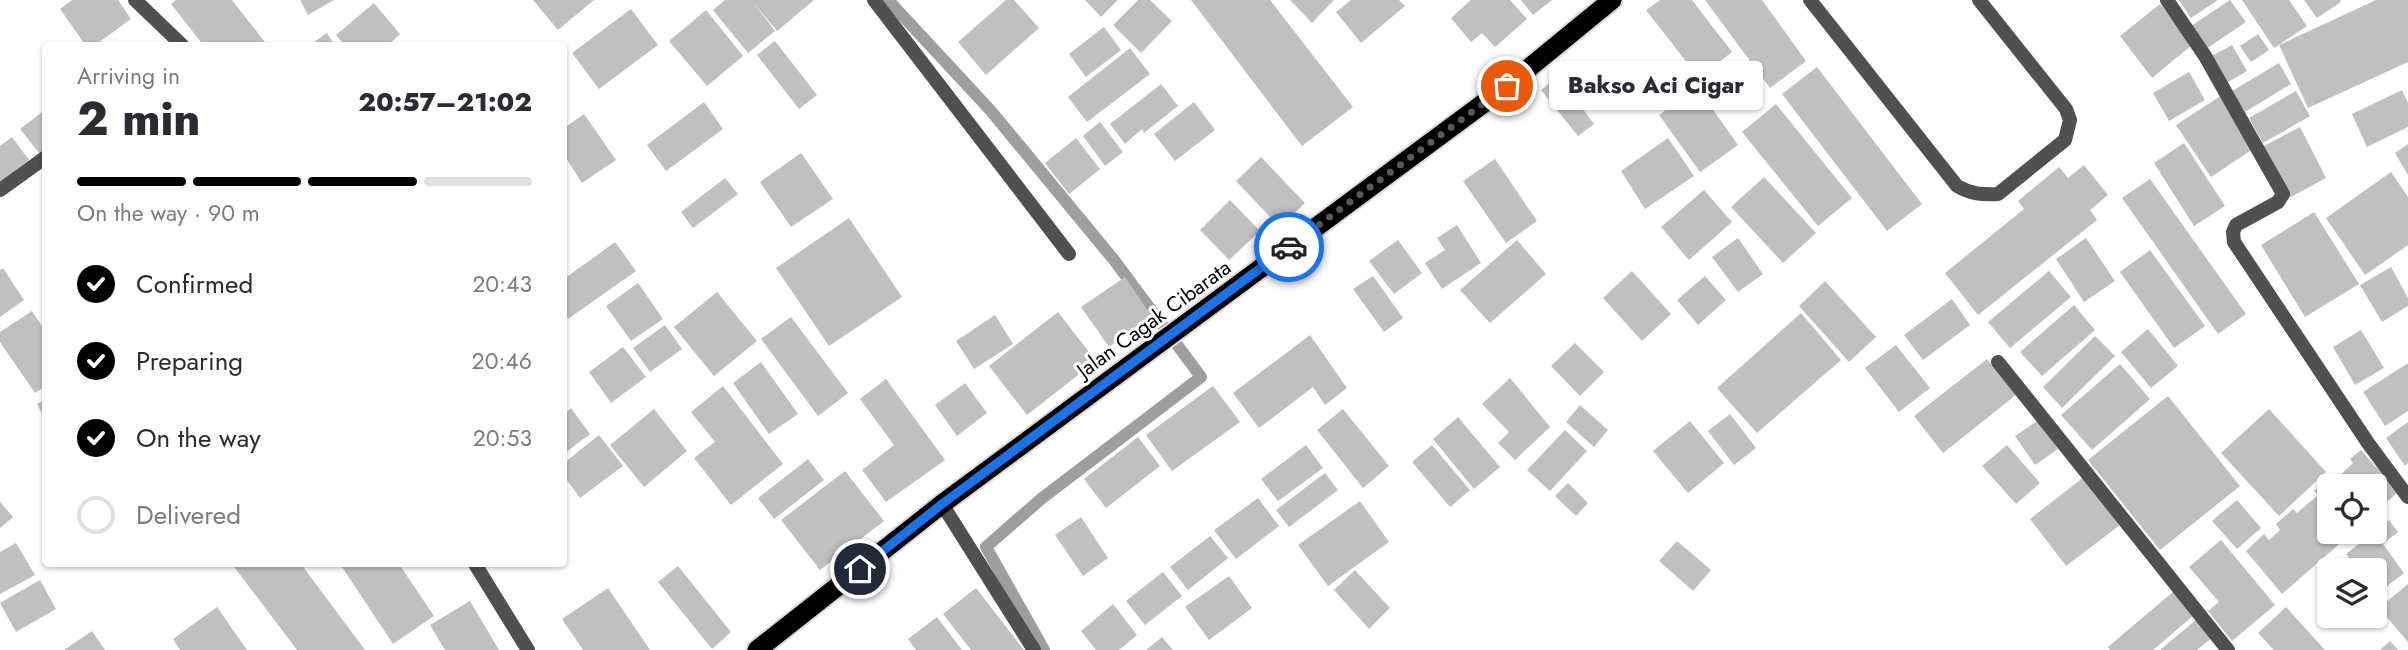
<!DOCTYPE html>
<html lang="en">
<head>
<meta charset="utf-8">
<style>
  :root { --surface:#fff; --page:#f7f7f7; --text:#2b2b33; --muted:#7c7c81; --line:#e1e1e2; --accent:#000 }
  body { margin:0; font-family:Jost,sans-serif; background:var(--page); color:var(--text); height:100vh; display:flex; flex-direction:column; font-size:26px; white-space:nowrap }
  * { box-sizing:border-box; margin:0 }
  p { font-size:23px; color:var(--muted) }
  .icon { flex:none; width:38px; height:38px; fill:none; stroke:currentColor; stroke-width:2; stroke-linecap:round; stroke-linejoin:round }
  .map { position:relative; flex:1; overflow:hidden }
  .panel { position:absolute; left:42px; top:42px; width:525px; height:525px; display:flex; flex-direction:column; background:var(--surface); border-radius:7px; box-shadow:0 2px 5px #0004 }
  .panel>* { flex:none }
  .buttons { position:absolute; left:2317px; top:474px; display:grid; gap:14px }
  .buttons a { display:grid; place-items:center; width:70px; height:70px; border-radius:7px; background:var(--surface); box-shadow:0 2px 5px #0004; font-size:35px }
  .pin { position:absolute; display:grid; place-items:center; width:60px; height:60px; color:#fff; margin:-30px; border:4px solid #fff; border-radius:50%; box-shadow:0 2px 7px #0007 }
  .courier { position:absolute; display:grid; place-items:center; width:70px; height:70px; margin:-35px; border:5px solid #1a73e8; border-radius:50%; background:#fff; color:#222; box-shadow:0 2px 9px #0007 }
  .bubble { position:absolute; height:49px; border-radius:7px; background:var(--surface); box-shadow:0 2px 5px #0004; font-size:23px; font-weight:800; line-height:49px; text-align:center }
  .head em { font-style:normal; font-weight:800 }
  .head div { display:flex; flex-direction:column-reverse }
  .head { display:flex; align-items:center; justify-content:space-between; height:119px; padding:0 35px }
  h1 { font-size:46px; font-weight:800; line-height:52px }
  .bar { display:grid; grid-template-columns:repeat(4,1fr); gap:10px 7px; align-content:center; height:84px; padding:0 35px }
  .bar i { height:9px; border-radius:5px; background:var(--line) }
  .bar .active { background:var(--accent) }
  .bar p { grid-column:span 4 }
  ol { padding:0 35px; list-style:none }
  li { display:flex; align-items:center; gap:21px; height:77px }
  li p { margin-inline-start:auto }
  li .icon { padding:7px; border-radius:50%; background:var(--accent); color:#fff; stroke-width:4 }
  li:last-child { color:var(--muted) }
  li i { width:38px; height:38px; border:4px solid var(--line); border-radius:50% }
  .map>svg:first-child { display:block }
</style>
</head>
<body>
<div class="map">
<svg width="2408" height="650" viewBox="0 0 2408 650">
  <rect width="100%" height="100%" fill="#fff"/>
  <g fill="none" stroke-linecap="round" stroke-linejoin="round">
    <path stroke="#9e9e9e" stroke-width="12" d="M888,0L991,111L1114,260L1201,377L1041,499L986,547L1044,650"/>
  </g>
  <path fill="#c0c0c0" d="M72,0H118L131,19L94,46H86L60,9Z
    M176,0H232L268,46H204L171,4Z
    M300,0H334L308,15Z
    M533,0H594L558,30Z
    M725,0H814L777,31L753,2L775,31L748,53L713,10Z
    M1006,0H1014L1039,28L986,75L958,42Z
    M1085,0H1118L1101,17Z
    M1138,0H1150L1172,21L1141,53L1113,25Z
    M1191,0H1270L1353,107L1302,146Z
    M1290,0H1334L1312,23Z
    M1351,0H1399L1405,6L1361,43L1336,12Z
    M1471,0H1510L1527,19L1495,47L1482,33L1471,42L1451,18Z
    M1521,0H1552L1533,15Z
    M1660,0H1692L1732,52L1699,78L1646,10Z
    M1705,0H1762L1806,61L1770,88Z
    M2179,0H2218L2191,18Z
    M2230,0L2246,22L2206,49L2191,26Z
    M2242,0H2289L2307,26L2274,48Z
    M2304,0H2340L2341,2L2317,18Z
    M2376,0H2408V62L2308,108L2279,45Z
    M374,3L400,34L387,46H345L336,35Z
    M2160,4L2192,45L2152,78L2120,36Z
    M631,9L658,45L599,89L572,53Z
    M706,10L743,56L707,86L669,41Z
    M1104,27L1121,50L1086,77L1069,54Z
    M327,33L335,46H308Z
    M2258,34L2269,50L2251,62L2240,46Z
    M775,41L817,95L799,109L757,55Z
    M2232,45L2247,71L2225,84L2210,57Z
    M1130,48L1150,74L1087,122L1068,97Z
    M2279,63L2291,84L2245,112L2232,91Z
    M1817,67L1922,204L1887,231L1782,94Z
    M2189,72L2205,100L2169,121L2153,93Z
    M1558,76L1594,124L1578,136L1541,90Z
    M1161,84L1178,106L1144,133L1142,129L1125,144L1110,124Z
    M1697,87L1738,145L1700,172L1659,115Z
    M2402,90L2408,103V127L2367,147L2352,114Z
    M2296,91L2310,116L2263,143L2249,118Z
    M2222,95L2256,147L2211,177L2176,125Z
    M704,102L723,129L666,171L647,145Z
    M1194,102L1215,130L1175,161L1154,134Z
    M1776,104L1852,198L1818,226L1742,132Z
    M46,109V150L40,154L20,129Z
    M584,114L616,160L582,183L564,155V128Z
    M1100,122L1123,152L1105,166L1083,136Z
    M2300,127L2326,178L2287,199L2260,148Z
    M12,137L29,160L0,182V146Z
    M1076,138L1100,169L1069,194L1045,163Z
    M1668,138L1694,176L1645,209L1621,171Z
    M2184,143L2225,206L2194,226L2154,163Z
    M2408,144V175L2395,153Z
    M801,153L833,199L791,227L760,182Z
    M1261,157L1305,203L1280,227L1236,181Z
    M1495,159L1537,221L1506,243L1463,181Z
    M2084,165L2108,195L2090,210L2097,220L1978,315L1945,273L2024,209L2018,201L2059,167L2068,178Z
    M2391,172L2408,197V245L2365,275L2326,218Z
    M1764,177L1816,233L1783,263L1731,207Z
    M725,178L738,194L693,228L681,212Z
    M2150,179L2246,314L2218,334L2122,198Z
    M1704,190L1732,222L1689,260L1661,227Z
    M1230,200L1260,231L1229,260L1200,230Z
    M2314,212L2359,284L2305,317L2261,245Z
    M849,218L902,297L829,346L776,268Z
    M1457,225L1481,263L1442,289L1425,263L1445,250L1437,238Z
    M1738,238L1763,274L1738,292L1712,257Z
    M2086,238L2115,281L2084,302L2056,259Z
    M1398,240L1422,273L1394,294L1369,261Z
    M1517,240L1546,274L1490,323L1460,290Z
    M615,242L636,271L568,319L564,313V279Z
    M2150,250L2205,326L2174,348L2120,272Z
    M2391,267L2408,298V306L2382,322L2360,285Z
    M3,268L24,300L0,317V270Z
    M1632,271L1671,314L1642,341L1603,298Z
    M2049,271L2071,297L2010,348L1988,322Z
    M1373,276L1403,318L1384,332L1353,289Z
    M1705,276L1726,300L1698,325L1677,300Z
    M1125,277L1152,317L1109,347L1081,307Z
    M1825,281L1876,337L1849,362L1799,306Z
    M638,283L663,319L631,341L606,306Z
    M717,292L757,341L714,376L674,327Z
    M1952,299L1970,325L1923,360L1904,335Z
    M2074,305L2095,330L2042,376L2020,352Z
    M32,311L46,332V386L35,393L0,342V332Z
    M1058,312L1096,361L1027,415L989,366Z
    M1801,313L1841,360L1757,433L1717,388Z
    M995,315L1013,344L974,369L956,341Z
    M791,317L848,393L818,416L761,339Z
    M665,325L682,349L650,372L633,348Z
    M2148,329L2178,366L2151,388L2121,352Z
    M2361,330L2384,368L2355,385L2333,347Z
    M1310,335L1347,388L1325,405L1313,387L1259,428L1233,393Z
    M2095,336L2115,356L2062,408L2043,387Z
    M1575,343L1604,372L1580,396L1551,366Z
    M1896,345L1930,388L1899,412L1865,368Z
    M623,347L646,377L611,403L589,372Z
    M1987,359L2016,395L1943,453L1914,416Z
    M761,362L798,414L769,434L733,383Z
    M2408,363V411L2385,426L2363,392Z
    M2120,364L2150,399L2092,450L2061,415Z
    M1510,378L1550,427L1515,460L1498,443L1509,432L1482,404Z
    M886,379L945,460L886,502L862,470L894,445L860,399Z
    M965,383L987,413L957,436L935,405Z
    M723,386L783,464L731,505L694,458L715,442L691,412Z
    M1213,386L1240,422L1172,471L1146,435Z
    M2168,396L2240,486L2160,550L2088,460Z
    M46,400V421L37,404Z
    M1580,405L1608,430L1594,447L1566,422Z
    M571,408L590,434L564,454V414Z
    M654,409L687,451L644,487L610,445Z
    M1343,409L1389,466L1363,488L1317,430Z
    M2269,409L2326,472L2279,516L2221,453Z
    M1730,414L1756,448L1734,465L1708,431Z
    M1458,417L1500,467L1474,489L1433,439Z
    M2039,420L2058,449L2035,465L2015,436Z
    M1690,421L1724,463L1688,493L1653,451Z
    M2408,422V463L2405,466L2386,438Z
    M1565,430L1587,451L1550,491L1527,470Z
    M599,435L623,466L580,498L564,476V463Z
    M1138,437L1160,466L1106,508L1084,479Z
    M1306,445L1323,468L1278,501L1261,479Z
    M1432,445L1470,490L1450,507L1412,462Z
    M2007,445L2040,483L2016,504L1982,466Z
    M2361,450L2398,492L2375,513V486H2329V532H2353L2282,594L2246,551L2264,534L2269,540L2280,530L2276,524L2293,509L2297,513L2318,495L2314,491L2331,476L2334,481L2353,463L2350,459Z
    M808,459L824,480L774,519L758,498Z
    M845,471L884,521L820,570L781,520Z
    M1325,473L1338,490L1289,527L1276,510Z
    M2084,477L2120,525L2066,566L2030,519Z
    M1568,483L1588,503L1576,516L1555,496Z
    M1258,498L1279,526L1236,559L1214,530Z
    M2237,500L2261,528L2237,549L2212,521Z
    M1360,501L1389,542L1328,586L1298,545Z
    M0,502L13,517L0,528Z
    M1081,517L1108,558L1083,576L1055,535Z
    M2389,520L2398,532L2383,544L2404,573L2377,594L2375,590V570H2359L2346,554Z
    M1210,536L1228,558L1188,590L1170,567Z
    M2221,540L2275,605L2232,641L2208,611L2219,602L2189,567Z
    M1677,541L1711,570L1693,591L1659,561Z
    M16,543L35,575L0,594V552Z
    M232,564H301L365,650H297Z
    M346,564H399L434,616L393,644L342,567Z
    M678,566L731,632L712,649L658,582Z
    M1355,570L1390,608L1369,629L1334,590Z
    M1163,572L1182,596L1145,625L1126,601Z
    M1229,576L1252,608L1209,640L1185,607Z
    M40,580L56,609L16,632L0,603Z
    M2408,584V642L2379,608Z
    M608,588L650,650H583L562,619Z
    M976,588L1024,650H971L943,614Z
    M2174,591L2194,615L2153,650H2110L2108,647Z
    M470,601L499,650H445L430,625Z
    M1113,604L1137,635L1119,650H1096L1081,631Z
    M217,607L247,650H180L173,639Z
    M2286,607L2325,650H2274L2258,633Z
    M937,617L962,650H916L908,639Z
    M2197,619L2213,637L2197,650H2160Z
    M92,631L105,650H64Z
    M1162,637L1173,650H1146Z
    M2390,641L2398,650H2380Z"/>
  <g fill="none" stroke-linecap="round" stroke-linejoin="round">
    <defs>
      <path id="trunk" d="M757,650L942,504L1507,86L1612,0"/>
    </defs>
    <use href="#trunk" stroke="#dbdbdb" stroke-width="23"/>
    <path stroke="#505050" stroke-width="14" d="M1810,0L1957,186C1971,194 1982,195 1998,194L2065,140L2070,120L2066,109L1979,0"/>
    <path stroke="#505050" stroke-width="14" d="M135,0L183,46
      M874,0L1069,254
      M2167,0L2205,56L2283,194L2278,202L2236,225L2233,232L2234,242L2368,443L2408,497
      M0,190L46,157
      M1998,362L2228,650
      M942,504L1034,650
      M475,564L528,650"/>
    <use href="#trunk" stroke="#000" stroke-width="19"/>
  </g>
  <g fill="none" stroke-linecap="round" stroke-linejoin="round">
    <path stroke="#595959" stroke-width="7" stroke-dasharray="0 12.6" d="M1289,247L1507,86"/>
    <path stroke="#1a73e8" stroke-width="9" d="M860,569L942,504L1289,247"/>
  </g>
  <g text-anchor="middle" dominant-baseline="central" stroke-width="6" stroke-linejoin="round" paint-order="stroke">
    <g font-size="21" fill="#000" stroke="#fff">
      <text transform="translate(1154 319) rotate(-36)">Jalan Cagak Cibarata</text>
    </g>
  </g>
</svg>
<div class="buttons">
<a><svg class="icon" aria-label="locate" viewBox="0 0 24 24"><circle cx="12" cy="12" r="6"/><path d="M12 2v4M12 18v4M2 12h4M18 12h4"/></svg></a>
<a><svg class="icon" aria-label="layers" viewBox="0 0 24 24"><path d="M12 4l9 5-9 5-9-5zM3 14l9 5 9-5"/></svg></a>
</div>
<div class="pin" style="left:1507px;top:86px;background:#ea580c"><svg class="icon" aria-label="bag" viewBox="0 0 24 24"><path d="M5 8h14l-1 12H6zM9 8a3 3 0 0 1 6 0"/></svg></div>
<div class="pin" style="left:860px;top:569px;background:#1f2937"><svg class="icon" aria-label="home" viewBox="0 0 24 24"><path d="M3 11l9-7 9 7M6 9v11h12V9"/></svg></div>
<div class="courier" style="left:1289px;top:247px"><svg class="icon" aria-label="car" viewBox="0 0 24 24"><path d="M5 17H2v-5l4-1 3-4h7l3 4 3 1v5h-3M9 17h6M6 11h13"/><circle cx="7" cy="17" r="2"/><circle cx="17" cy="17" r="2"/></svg></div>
<div class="bubble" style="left:1549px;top:61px;width:214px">Bakso Aci Cigar</div>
<section class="panel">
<div class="head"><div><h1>2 min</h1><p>Arriving in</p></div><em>20:57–21:02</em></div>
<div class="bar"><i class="active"></i><i class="active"></i><i class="active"></i><i></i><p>On the way · 90 m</p></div>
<ol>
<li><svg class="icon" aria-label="check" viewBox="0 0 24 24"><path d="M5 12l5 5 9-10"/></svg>Confirmed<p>20:43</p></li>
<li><svg class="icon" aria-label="check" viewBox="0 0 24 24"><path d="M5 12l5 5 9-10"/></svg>Preparing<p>20:46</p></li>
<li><svg class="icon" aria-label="check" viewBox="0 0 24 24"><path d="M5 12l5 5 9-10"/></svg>On the way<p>20:53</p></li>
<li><i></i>Delivered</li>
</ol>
</section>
</div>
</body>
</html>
